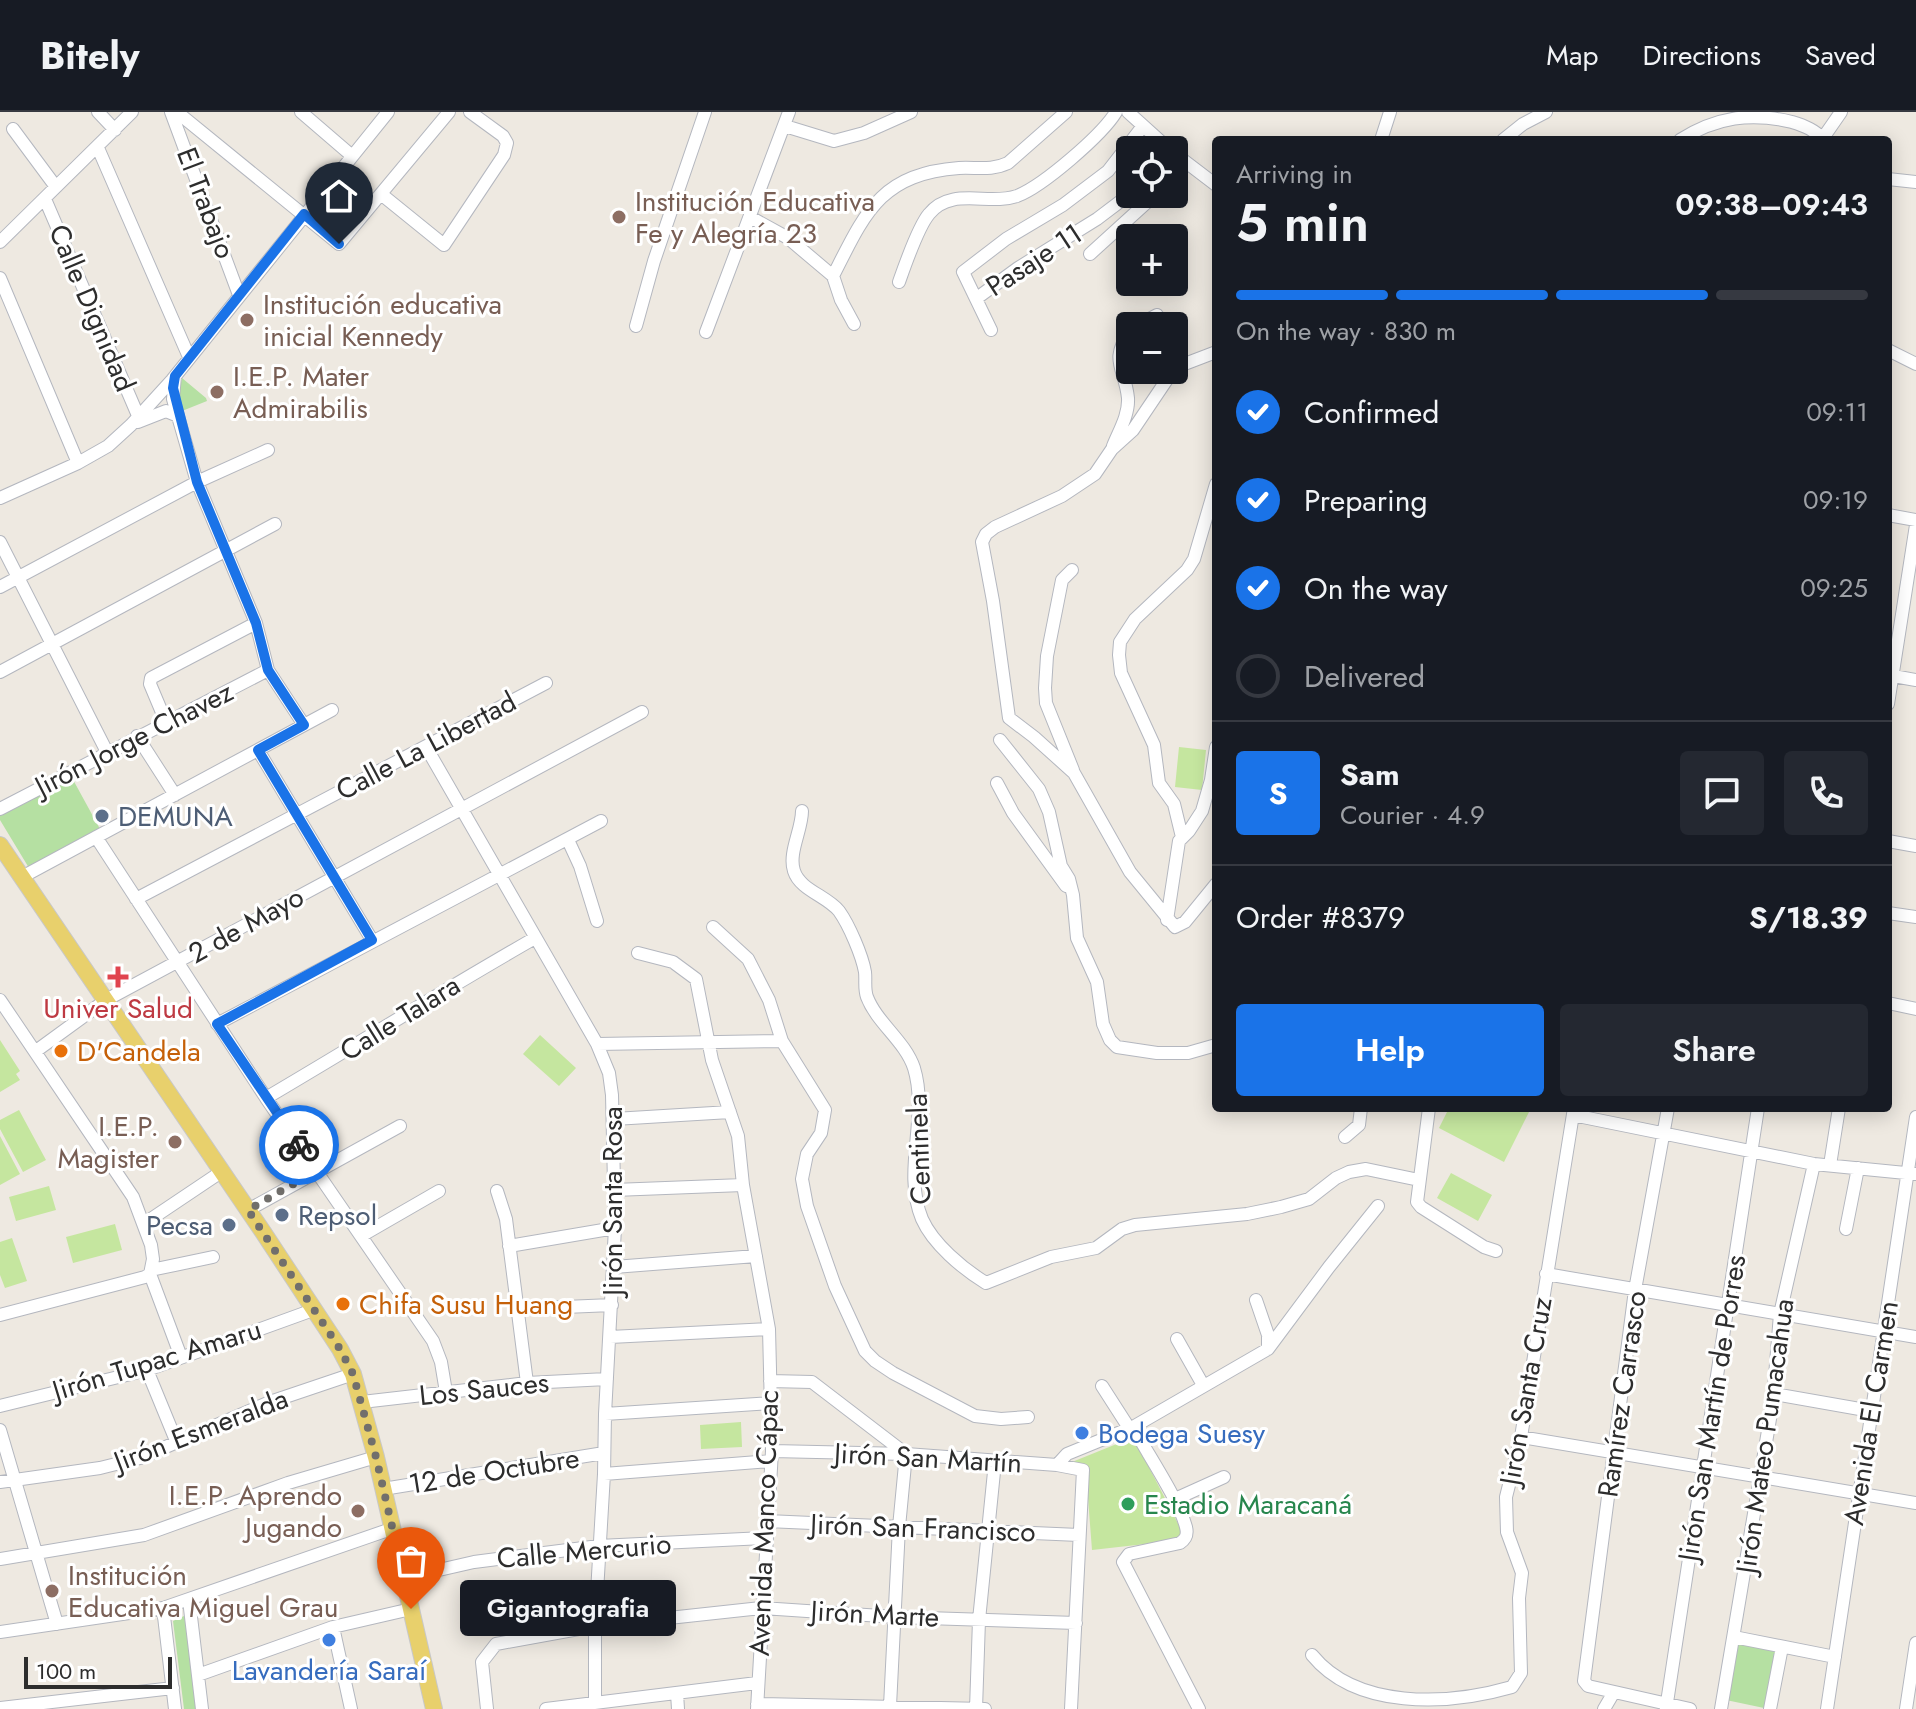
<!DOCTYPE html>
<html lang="en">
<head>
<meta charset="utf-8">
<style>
  :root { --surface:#171b24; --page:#242831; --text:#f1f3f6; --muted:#9ea1a6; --line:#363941; --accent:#1a73e8 }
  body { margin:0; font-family:Jost,sans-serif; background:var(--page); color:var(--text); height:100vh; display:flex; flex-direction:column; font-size:30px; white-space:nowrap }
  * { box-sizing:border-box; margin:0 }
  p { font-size:26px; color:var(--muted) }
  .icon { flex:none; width:44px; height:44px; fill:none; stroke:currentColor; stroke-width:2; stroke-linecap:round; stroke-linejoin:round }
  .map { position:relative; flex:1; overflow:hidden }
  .sheet { position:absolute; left:1212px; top:24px; width:680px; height:976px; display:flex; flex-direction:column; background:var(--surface); border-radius:8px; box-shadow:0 4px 20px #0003 }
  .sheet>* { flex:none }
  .tools { position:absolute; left:1116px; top:24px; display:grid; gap:16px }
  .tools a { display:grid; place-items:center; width:72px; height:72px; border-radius:8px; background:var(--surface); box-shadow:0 4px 20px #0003; font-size:40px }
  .scale { position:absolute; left:24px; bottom:20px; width:148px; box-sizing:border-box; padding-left:8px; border:4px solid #2d2d2d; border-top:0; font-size:22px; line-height:28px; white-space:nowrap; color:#2d2d2d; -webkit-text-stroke:6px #fff; paint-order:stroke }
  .pin { position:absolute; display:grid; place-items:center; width:68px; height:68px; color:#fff; margin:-82px -34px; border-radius:50% 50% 50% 0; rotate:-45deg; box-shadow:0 0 8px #0007 }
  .pin .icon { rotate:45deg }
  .courier { position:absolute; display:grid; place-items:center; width:80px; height:80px; margin:-40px; border:6px solid #1a73e8; border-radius:50%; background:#fff; color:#222; box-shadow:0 2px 10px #0007 }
  .bubble { position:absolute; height:56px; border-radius:8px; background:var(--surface); box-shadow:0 4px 20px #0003; font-size:26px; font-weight:600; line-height:56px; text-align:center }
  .summary em { font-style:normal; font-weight:600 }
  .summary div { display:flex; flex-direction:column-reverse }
  .summary { display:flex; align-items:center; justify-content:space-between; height:136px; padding:0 24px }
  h1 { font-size:52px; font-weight:600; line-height:60px }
  .bar { display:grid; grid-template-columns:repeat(4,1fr); gap:12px 8px; align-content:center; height:96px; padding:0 24px }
  .bar i { height:10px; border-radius:6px; background:var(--line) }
  .bar .active { background:var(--accent) }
  .bar p { grid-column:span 4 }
  .line { display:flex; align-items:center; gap:20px; padding:0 24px; border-top:2px solid var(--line) }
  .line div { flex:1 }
  .round { display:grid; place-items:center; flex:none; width:84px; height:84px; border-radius:8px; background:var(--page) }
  ol { padding:0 24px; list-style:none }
  li { display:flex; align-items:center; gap:24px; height:88px }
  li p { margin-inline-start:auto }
  li .icon { padding:8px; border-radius:50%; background:var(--accent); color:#fff; stroke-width:4 }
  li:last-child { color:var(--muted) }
  li i { width:44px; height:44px; border:4px solid var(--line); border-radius:50% }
  .primary-button { display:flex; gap:16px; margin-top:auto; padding:16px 24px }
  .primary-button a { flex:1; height:92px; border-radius:8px; background:var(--accent); color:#fff; font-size:32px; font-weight:600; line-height:92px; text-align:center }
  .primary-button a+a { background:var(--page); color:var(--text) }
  header { display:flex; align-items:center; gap:48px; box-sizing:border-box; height:112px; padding:0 40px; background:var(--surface); border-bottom:2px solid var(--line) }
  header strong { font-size:38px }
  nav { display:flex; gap:44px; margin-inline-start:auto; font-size:28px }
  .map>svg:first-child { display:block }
</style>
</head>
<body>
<header>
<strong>Bitely</strong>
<nav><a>Map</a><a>Directions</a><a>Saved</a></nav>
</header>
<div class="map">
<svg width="1916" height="1597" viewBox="0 0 1916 1597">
  <rect width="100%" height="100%" fill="#eee9e1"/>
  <path fill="#b5e0a2" d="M182,266L206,286L207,289L182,299L178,285Z
    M71,664L100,717L29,756L0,708V703Z
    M184,1504L188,1506L198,1597H184L173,1509Z
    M1737,1532L1776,1539L1764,1596L1726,1588Z"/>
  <path fill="#c5e69f" d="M1179,635L1206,638L1202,678L1175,675Z
    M540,923L576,956L559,974L523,942Z
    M0,928L20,959L16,962L20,968L0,980Z
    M1449,996H1531L1504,1050L1439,1016Z
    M19,998L46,1048L23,1060L0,1017V1008Z
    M0,1024L20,1062L0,1073Z
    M1451,1061L1492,1083L1478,1109L1437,1086Z
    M49,1074L56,1098L16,1109L9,1085Z
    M115,1112L122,1138L73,1151L66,1125Z
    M12,1126L27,1169L5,1176L0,1163V1130Z
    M741,1310L742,1335L701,1337L700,1313Z
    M1129,1327L1136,1330L1185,1425L1181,1428L1092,1438L1086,1360L1072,1350Z"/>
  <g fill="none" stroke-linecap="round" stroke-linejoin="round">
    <defs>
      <path id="minor" d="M98,0L115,18
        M171,0L239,183
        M177,0L339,132L449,0
        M301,0L351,43
        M1128,0L1170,38
        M785,14L834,29L864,21L911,0
        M13,17L56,75
        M1823,26L1841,0
        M1381,28L1390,0
        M1503,28L1523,12L1546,0
        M1680,28C1716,5 1751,0 1792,10C1805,14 1815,18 1824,28
        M98,36L189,245
        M1174,41L1216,73
        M1888,67L1916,70
        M381,82L444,133L504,43L507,31L503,24L470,0
        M45,87L139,306
        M750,105L788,126L833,164L841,188L854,212
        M0,130L132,0
        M1090,142L1156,82
        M833,164C865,101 880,62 959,56C977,55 991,59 1008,51L1066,0
        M0,166L78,351
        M899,170C905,153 918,115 929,102C951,74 989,94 1017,84C1043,74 1102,23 1116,0
        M977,186L1018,156L1097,107L1130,82
        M636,214L654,149L705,0
        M1136,214L1157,203
        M991,218L963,160L1006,127L1063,93L1108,59L1143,14
        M706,220L789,0
        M1888,238L1916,252
        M1216,240L1182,253L1170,263L1133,318L1112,337L1095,362L1062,384L995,415L986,422L982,430L993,489L1009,606L1034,625L1074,661L1130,760L1175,815L1185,810L1216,772
        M175,264L173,287L197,370L256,511L268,558L304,613
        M138,310L166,299L178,304
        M1113,334C1119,319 1129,303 1128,286C1125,256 1109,248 1130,220
        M0,386L78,351L108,334L131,313L172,268L388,0
        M1888,403L1916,408
        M0,430L107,640
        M1072,458L1062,468L1047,544L1045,576L1046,591L1073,658
        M0,475L197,370L268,338
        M0,560L275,412
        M1888,563L1916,568
        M1888,592L1916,413
        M166,610L150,572L151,566L256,511
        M137,624L175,683
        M1000,628L1039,677L1049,700L1061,754L1069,767L1073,783L1077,826L1097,870L1103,912L1110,928L1117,935L1157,941H1188L1216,933
        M426,635L597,932L609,961L612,983L615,1116L605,1302L604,1362L595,1514V1591
        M258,638L372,828
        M997,671L1013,701L1066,774
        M0,697L268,558
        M802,699C802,718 788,741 794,759C800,778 827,784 839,799C849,813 862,843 865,860C866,868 864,877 867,885C877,911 905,929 914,956C929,1005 902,1059 922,1107C933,1132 963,1157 986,1171L1051,1145L1096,1136L1122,1117L1135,1113L1247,1102L1281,1095L1309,1087L1336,1066L1349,1060L1366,1057L1419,1068
        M96,725L266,986L433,1229L441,1250L446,1280
        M1182,725L1174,692L1159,671L1154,633L1121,561L1119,543L1120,530L1135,507L1187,458L1194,447L1216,372
        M568,728L580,754L597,809
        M1888,729L1916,734
        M22,765L332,598
        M136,787L546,571
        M1888,801L1916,805
        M1167,808L1179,729L1189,719L1202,699L1211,668L1216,635
        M713,815L748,847L769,888L782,929L825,998L821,1021L807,1042L802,1067L807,1094L835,1174L865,1239L875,1249L893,1261L975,1304L1001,1307L1028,1305
        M638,841L673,850L696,867L712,948L738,1024L743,1073L769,1217L772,1339L757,1597
        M0,888L133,1085L151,1133L153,1147L150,1162
        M1888,891L1916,897
        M217,912L601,709
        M597,932L782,929
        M36,939L106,888L642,600
        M266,986C356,933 444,878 535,826
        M1429,996L1417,1090L1421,1095L1484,1135L1496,1139
        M1668,996L1635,1178L1584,1569L1588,1574L1690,1597
        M1573,1003L1814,1052L1916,1062
        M614,1007L730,1000
        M1345,1025L1359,1013L1361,996
        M1830,1053L1839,996
        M614,1078L743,1073
        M497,1079L506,1107L527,1271
        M248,1098L400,1014
        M145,1111L221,1060
        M1846,1117L1858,1056
        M361,1124L439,1079
        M509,1134L615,1116
        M614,1155L756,1144
        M151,1158L213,1145
        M150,1162L181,1245
        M1546,1162L1916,1225
        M1256,1188L1268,1223V1237
        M518,1197L612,1193
        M0,1203L145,1165L150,1162
        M610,1225L769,1217
        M1177,1227L1203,1273
        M147,1258L177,1331
        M770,1269L812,1270L906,1342L899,1415L890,1594
        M1102,1274L1129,1316
        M1774,1282L1871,1299
        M362,1290L527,1271L607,1267
        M0,1294L147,1258L313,1198
        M605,1302L770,1291
        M1133,1315C1147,1341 1179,1388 1186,1415C1188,1423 1186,1427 1180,1431L1129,1442L1123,1450L1199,1597
        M0,1318L57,1512
        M1521,1325L1916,1391
        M772,1339L906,1342L1057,1353L1083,1358L1071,1597
        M1057,1353L1067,1342L1133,1315L1268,1237L1329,1155L1378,1094
        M604,1362L771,1349
        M0,1370L100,1356L140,1346L270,1290L353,1262
        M383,1377L604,1341
        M1173,1388L1224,1365
        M767,1409L1079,1423
        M0,1447L144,1423L288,1371L376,1345
        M404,1466L474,1450L599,1434L766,1426
        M189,1488L202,1597
        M163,1496L175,1597
        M333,1515L351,1597
        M0,1520L163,1496L391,1417
        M1734,1525L1835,1545
        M1312,1543C1356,1597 1446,1594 1512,1575L1521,1561L1519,1486L1522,1461L1507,1420L1506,1385L1521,1325L1574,996
        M198,1563L333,1515L411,1497
        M677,1581L678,1597
        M757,1592L985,1597
        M0,1596L173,1576
        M487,1597L482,1550L496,1532L595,1514L761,1496L896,1505L1076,1511
        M546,1597L757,1571
        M976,1597L979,1508L995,1350
        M1604,1597L1614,1580
        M1666,1597L1758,996
        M1721,1597L1773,1289L1780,1202L1814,1052
        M1770,1597L1782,1535
        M1827,1597L1916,1005
        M1906,1597L1916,1531"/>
      <path id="major" d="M0,733L263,1120L340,1237L353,1262L376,1345L434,1597"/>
    </defs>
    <use href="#minor" stroke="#b4b7bf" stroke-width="14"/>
    <use href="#major" stroke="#c8c8c8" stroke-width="18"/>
    <use href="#minor" stroke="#fff" stroke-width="12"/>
    <use href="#major" stroke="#e8d06c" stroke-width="16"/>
  </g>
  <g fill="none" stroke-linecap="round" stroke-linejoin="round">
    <path stroke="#716f6c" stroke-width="8" stroke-dasharray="0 14.4" d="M299,1033L316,1059L248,1098L340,1237L353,1262L376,1345L411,1497"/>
    <path stroke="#1a73e8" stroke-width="10" d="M299,1033L217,912L372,828L258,638L304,613L268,558L256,511L197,370L173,276L175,264L304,102L339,132"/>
  </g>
  <g fill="#8d6e63" stroke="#fff" stroke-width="3">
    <circle cx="619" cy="105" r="8"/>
    <circle cx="247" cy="208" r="8"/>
    <circle cx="217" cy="280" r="8"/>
    <circle cx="175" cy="1030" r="8"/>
    <circle cx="358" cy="1399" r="8"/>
    <circle cx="52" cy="1479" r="8"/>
  </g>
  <g fill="#5c6f8a" stroke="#fff" stroke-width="3">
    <circle cx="102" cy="704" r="8"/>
    <circle cx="282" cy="1103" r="8"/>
    <circle cx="229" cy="1113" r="8"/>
  </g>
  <path fill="#e0444e" stroke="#fff" stroke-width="3" d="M114 853h8v8h8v8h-8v8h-8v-8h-8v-8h8z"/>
  <g fill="#e8710a" stroke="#fff" stroke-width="3">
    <circle cx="61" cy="939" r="8"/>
    <circle cx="343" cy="1192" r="8"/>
  </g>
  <g fill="#3f7fe0" stroke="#fff" stroke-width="3">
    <circle cx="1082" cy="1321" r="8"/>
    <circle cx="329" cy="1528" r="8"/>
  </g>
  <circle fill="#2e9e5b" stroke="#fff" stroke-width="3" cx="1128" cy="1392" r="8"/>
  <g text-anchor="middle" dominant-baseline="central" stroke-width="6" stroke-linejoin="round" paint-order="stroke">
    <g font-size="28" fill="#785e54" stroke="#fff" text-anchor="start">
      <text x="635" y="89">Institución Educativa<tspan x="635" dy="32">Fe y Alegría 23</tspan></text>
      <text x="263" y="192">Institución educativa<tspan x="263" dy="32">inicial Kennedy</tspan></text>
      <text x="233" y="264">I.E.P. Mater<tspan x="233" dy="32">Admirabilis</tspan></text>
      <text x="159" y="1014" text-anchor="end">I.E.P.<tspan x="159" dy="32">Magister</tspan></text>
      <text x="342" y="1383" text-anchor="end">I.E.P. Aprendo<tspan x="342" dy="32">Jugando</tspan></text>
      <text x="68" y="1463">Institución<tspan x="68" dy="32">Educativa Miguel Grau</tspan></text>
    </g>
    <g font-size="28" fill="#2d2d2d" stroke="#fff">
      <text transform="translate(206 91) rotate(69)">El Trabajo</text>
      <text transform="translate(1034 148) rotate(-33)">Pasaje 11</text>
      <text transform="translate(92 196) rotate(67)">Calle Dignidad</text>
      <text transform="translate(134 627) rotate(-27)">Jirón Jorge Chavez</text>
      <text transform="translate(426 634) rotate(-28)">Calle La Libertad</text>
      <text transform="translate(246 813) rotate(-29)">2 de Mayo</text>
      <text transform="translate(400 906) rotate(-32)">Calle Talara</text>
      <text transform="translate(919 1037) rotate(-92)">Centinela</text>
      <text transform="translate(612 1089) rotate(-90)">Jirón Santa Rosa</text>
      <text transform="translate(157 1248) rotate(-17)">Jirón Tupac Amaru</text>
      <text transform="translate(484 1277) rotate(-6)">Los Sauces</text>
      <text transform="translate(1526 1279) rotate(-80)">Jirón Santa Cruz</text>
      <text transform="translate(1622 1282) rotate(-82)">Ramírez Carrasco</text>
      <text transform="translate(1712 1296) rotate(-81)">Jirón San Martín de Porres</text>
      <text transform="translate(1871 1301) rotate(-81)">Avenida El Carmen</text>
      <text transform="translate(201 1318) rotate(-21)">Jirón Esmeralda</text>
      <text transform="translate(1765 1324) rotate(-82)">Jirón Mateo Pumacahua</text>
      <text transform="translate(928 1346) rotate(3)">Jirón San Martín</text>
      <text transform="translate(494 1359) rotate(-9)">12 de Octubre</text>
      <text transform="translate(764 1411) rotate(-88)">Avenida Manco Cápac</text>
      <text transform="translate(923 1416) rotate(2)">Jirón San Francisco</text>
      <text transform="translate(584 1439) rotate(-5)">Calle Mercurio</text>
      <text transform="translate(875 1502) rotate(3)">Jirón Marte</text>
    </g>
    <g font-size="28" fill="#4e5e75" stroke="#fff" text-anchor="start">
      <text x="118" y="704">DEMUNA</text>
      <text x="298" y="1103">Repsol</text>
      <text x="213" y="1113" text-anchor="end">Pecsa</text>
    </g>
    <g font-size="28" fill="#be3a42" stroke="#fff">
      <text x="118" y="896">Univer Salud</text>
    </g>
    <g font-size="28" fill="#c56008" stroke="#fff" text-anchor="start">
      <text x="77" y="939">D'Candela</text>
      <text x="359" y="1192">Chifa Susu Huang</text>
    </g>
    <g font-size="28" fill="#366cbe" stroke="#fff" text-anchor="start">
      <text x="1098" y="1321">Bodega Suesy</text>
      <text x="329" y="1558" text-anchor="middle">Lavandería Saraí</text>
    </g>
    <g font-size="28" fill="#27864d" stroke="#fff" text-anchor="start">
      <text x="1144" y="1392">Estadio Maracaná</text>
    </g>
  </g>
</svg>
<div class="tools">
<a><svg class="icon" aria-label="locate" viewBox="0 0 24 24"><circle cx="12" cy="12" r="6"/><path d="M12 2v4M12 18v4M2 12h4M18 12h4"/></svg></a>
<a>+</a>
<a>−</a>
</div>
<div class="scale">100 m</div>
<div class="pin" style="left:411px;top:1497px;background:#ea580c"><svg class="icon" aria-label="bag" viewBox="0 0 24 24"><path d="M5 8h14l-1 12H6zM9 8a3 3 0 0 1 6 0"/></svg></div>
<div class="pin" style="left:339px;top:132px;background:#1f2937"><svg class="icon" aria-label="home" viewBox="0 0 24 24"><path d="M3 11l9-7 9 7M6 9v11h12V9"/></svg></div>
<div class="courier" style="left:299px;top:1033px"><svg class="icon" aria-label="bike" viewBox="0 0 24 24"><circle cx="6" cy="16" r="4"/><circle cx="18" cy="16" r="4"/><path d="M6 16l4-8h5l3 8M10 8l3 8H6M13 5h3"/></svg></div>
<div class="bubble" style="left:460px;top:1468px;width:216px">Gigantografia</div>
<section class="sheet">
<div class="summary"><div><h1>5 min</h1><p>Arriving in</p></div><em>09:38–09:43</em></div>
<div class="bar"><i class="active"></i><i class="active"></i><i class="active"></i><i></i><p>On the way · 830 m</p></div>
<ol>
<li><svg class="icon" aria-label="check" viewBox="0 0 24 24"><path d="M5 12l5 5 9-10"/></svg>Confirmed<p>09:11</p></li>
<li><svg class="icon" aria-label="check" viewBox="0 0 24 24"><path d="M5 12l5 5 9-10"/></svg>Preparing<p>09:19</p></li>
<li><svg class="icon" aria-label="check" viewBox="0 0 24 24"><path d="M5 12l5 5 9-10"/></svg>On the way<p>09:25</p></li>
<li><i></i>Delivered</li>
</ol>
<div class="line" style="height:144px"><b class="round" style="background:var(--accent);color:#fff">S</b><div><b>Sam</b><p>Courier · 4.9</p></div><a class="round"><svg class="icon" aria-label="chat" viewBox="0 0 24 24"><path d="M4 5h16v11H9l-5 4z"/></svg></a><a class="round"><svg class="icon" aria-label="phone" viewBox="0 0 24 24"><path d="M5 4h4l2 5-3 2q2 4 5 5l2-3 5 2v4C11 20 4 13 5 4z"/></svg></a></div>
<div class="line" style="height:104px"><div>Order #8379</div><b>S/18.39</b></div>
<div class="primary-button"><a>Help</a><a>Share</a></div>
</section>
</div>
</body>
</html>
